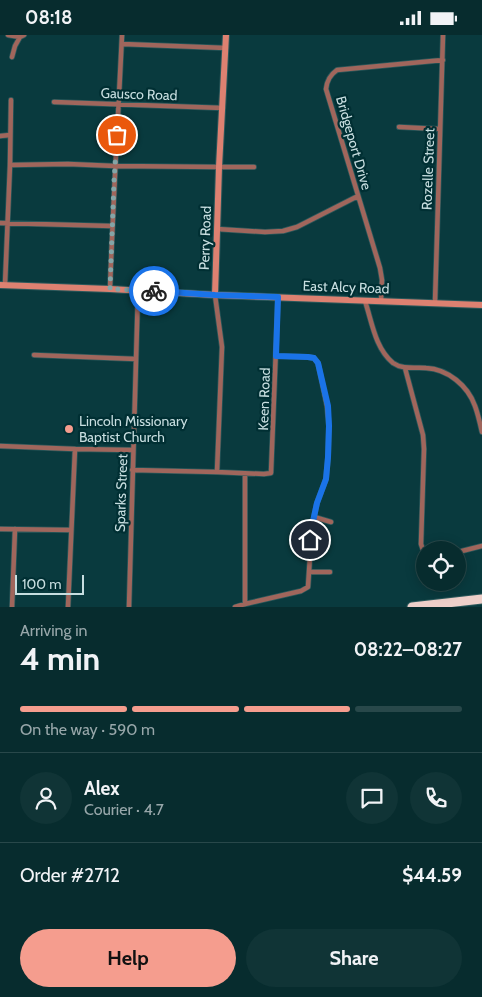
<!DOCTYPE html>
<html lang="en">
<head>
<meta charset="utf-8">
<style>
  :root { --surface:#072c2e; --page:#103436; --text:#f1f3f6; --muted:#98a7aa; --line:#28484a; --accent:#f59d8e }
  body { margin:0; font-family:Cabin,sans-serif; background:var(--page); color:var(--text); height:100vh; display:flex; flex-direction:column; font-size:19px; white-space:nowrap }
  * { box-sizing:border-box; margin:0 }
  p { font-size:16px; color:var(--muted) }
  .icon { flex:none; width:28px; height:28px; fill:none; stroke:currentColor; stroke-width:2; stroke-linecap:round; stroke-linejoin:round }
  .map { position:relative; height:572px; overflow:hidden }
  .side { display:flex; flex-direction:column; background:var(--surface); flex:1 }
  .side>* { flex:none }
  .tools { position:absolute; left:416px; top:506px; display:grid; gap:10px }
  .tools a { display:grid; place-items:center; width:50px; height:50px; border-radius:50%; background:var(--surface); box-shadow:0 2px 12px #0003,0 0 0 1px var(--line); font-size:25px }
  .scale { position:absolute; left:15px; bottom:12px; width:69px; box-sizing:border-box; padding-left:5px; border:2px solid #c7dee0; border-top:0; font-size:14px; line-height:18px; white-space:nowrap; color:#c7dee0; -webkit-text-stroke:4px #002f33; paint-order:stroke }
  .pin { position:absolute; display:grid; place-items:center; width:42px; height:42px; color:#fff; margin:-21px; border:2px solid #fff; border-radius:50%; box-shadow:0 1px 5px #0007 }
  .courier { position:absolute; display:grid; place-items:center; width:50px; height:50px; margin:-25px; border:4px solid #1a73e8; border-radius:50%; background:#fff; color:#222; box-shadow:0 1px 6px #0007 }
  .overview em { font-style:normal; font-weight:700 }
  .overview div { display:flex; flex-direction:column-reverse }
  .overview { display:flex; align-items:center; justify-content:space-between; height:85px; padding:0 20px }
  h1 { font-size:32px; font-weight:700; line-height:38px }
  .bar { display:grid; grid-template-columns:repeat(4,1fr); gap:8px 5px; align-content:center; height:60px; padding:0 20px }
  .bar i { height:6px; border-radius:4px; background:var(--line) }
  .bar .current { background:var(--accent) }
  .bar p { grid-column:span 4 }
  .line { display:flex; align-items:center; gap:12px; padding:0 20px; border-top:1px solid var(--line) }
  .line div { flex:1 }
  .round { display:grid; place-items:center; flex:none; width:52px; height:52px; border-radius:26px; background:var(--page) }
  .button { display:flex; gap:10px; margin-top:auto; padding:10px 20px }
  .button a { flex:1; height:58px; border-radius:30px; background:var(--accent); color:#111; font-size:20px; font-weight:700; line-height:58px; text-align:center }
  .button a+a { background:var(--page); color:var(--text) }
  .status { display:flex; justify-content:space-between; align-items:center; height:35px; padding:0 25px; background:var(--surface); direction:ltr }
  .status svg { height:14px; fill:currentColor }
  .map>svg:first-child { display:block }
</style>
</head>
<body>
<div class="status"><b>08:18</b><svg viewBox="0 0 49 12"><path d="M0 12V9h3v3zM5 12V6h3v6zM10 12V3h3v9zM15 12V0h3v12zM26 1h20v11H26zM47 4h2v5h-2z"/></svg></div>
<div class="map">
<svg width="482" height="572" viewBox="0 0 482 572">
  <rect width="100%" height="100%" fill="#093a3e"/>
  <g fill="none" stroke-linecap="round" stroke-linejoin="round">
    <defs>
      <path id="street" d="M8,0L20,2L24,0
        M122,9L226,13
        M12,22L15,11L20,2
        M54,67L223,73
        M399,92L440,94
        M0,101L10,100
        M10,130L68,129L115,131L219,132H254
        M0,188L112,191
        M217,194L265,197L283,196L297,192L358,161
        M5,250L10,130L11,65
        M110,254C113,169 118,85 122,0
        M215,260L222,312L217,437
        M365,266C372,287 375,313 393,328C403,335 415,332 426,333C448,334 468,351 475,371C478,379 480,388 482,397
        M381,266L382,245L380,233L326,54C327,45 330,40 337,35L443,25
        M435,268L443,0
        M34,320L136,324
        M405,333L423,400L424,414L421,509L425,521
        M0,411L75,414L133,415
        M132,435L217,437L264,439L271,438L278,262
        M314,482L331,487
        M0,494L71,495
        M458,517L482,511
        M309,537H330
        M245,569V439
        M12,572L15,494
        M68,572L75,414
        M129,572L138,256
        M235,572L245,569L301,556L308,552L312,491L317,468L326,444L328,423L329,391L327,371L318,328L314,323L308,322L276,321"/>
      <path id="secondary" d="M0,250L110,254L215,260L482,270
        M215,260L219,132L226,0"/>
      <path id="highway" d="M412,572L482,564"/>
    </defs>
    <use href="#street" stroke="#2b585b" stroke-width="6"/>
    <use href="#secondary" stroke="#2b585b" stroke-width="8"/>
    <use href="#highway" stroke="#2b585b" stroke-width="11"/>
    <use href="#street" stroke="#a0665c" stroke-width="4.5"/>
    <use href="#secondary" stroke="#dd8171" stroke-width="6"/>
    <use href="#highway" stroke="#edcfc9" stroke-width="9"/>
  </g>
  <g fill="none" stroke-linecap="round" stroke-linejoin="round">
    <path stroke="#84a5a7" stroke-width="5" stroke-dasharray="0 9" d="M117,100L114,146L110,254L154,256"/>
    <path stroke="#1a73e8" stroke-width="6" d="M154,256L215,260L278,262L276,321L308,322L314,323L318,328L328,371L329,391L328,422L326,444L317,468L312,491L310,505"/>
  </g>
  <circle fill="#f59d8e" stroke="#002f33" stroke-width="2" cx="69" cy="394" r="5"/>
  <g text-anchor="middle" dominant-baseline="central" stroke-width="4.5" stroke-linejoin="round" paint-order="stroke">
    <g font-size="14" fill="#c7dee0" stroke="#002f33">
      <text transform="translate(139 59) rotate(2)">Gausco Road</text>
      <text transform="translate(354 108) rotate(74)">Bridgeport Drive</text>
      <text transform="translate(428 134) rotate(-88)">Rozelle Street</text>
      <text transform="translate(205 203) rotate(-88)">Perry Road</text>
      <text transform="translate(346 252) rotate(2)">East Alcy Road</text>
      <text transform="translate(264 364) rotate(-88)">Keen Road</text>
      <text transform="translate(121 458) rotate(-88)">Sparks Street</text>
    </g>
    <g font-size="14" fill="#c7dee0" stroke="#002f33" text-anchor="start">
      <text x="79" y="386">Lincoln Missionary<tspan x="79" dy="16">Baptist Church</tspan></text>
    </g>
  </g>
</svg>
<div class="tools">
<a><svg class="icon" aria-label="locate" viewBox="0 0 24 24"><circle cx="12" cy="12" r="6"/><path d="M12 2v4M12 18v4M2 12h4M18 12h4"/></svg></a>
</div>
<div class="scale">100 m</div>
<div class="pin" style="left:117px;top:100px;background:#ea580c"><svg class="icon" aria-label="bag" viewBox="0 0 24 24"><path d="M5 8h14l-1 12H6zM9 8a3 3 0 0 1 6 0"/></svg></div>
<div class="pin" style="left:310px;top:505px;background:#1f2937"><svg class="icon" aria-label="home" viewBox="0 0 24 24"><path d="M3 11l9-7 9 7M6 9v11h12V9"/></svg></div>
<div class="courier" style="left:154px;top:256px"><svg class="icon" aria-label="bike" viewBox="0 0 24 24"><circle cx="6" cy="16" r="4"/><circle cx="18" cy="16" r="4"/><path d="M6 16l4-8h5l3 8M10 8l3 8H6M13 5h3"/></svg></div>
</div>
<section class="side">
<div class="overview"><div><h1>4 min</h1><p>Arriving in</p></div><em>08:22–08:27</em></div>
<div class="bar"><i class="current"></i><i class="current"></i><i class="current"></i><i></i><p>On the way · 590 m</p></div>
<div class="line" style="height:90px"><a class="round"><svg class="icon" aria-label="person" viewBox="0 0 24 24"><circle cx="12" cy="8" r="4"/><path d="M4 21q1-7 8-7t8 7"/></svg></a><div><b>Alex</b><p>Courier · 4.7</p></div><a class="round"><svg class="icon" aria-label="chat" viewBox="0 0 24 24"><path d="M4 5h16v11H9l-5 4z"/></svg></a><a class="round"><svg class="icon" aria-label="phone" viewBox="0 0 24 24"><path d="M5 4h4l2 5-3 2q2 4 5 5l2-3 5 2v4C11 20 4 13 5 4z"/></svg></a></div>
<div class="line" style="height:65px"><div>Order #2712</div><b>$44.59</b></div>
<div class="button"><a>Help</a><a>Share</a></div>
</section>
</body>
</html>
